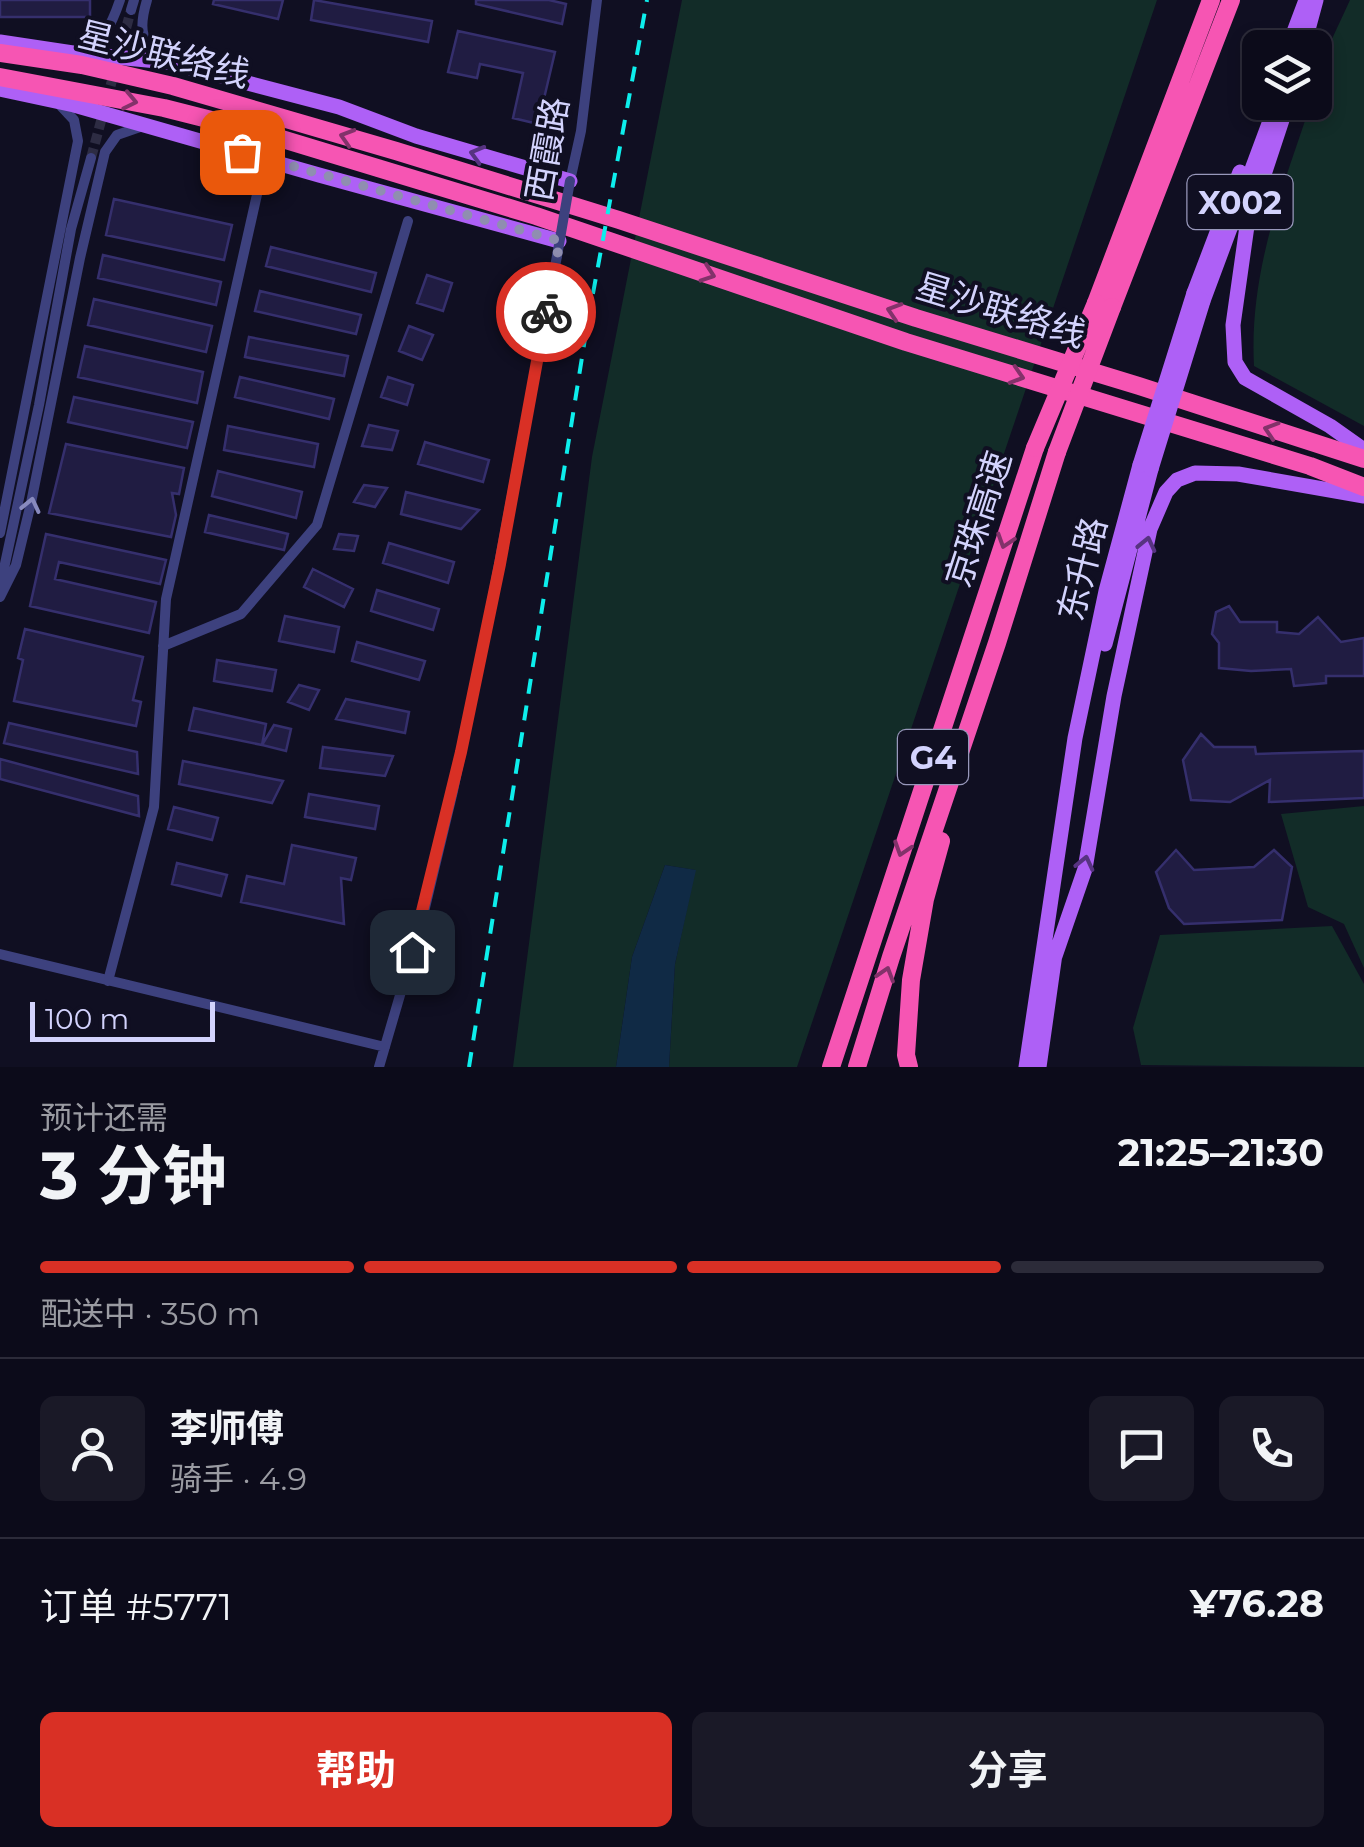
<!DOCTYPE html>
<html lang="zh">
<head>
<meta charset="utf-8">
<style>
  :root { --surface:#0c0b1a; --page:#1a1927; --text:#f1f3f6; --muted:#9a9ba2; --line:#2c2b39; --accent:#d93025 }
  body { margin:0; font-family:Montserrat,"Noto Sans SC",sans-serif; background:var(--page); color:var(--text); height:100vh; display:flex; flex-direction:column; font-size:38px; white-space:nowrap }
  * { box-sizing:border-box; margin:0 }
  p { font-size:32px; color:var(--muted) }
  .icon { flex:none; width:55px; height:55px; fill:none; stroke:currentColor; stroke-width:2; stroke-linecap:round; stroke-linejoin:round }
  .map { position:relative; height:1067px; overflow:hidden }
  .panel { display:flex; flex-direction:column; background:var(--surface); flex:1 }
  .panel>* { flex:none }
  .controls { position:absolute; left:1242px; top:30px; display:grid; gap:20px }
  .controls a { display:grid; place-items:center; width:90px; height:90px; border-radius:15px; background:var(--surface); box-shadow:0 5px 15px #0003,0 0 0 2px var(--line); font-size:50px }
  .scale { position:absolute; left:30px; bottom:25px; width:185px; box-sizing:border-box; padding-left:10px; border:5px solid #d3d3fd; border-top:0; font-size:28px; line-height:35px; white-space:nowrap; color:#d3d3fd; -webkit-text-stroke:8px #100f22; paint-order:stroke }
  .pin { position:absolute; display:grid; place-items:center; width:85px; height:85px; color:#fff; margin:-42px; border-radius:20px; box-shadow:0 5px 15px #0006 }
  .courier { position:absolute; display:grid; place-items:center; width:100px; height:100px; margin:-50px; border:8px solid #d93025; border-radius:50%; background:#fff; color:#222; box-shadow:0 2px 12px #0007 }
  .headline em { font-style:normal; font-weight:700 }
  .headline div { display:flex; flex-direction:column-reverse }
  .headline { display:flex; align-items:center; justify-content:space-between; height:170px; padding:0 40px }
  h1 { font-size:65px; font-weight:700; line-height:75px }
  .bar { display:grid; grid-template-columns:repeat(4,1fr); gap:15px 10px; align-content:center; height:120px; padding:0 40px }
  .bar i { height:12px; border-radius:8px; background:var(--line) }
  .bar .on { background:var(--accent) }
  .bar p { grid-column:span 4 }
  .line { display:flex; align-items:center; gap:25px; padding:0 40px; border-top:2px solid var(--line) }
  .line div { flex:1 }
  .round { display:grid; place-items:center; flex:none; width:105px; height:105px; border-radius:15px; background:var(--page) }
  .primary-button { display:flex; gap:20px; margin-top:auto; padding:20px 40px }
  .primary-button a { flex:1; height:115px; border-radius:15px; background:var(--accent); color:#fff; font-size:40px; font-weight:700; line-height:115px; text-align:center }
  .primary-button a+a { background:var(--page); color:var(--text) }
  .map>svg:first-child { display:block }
</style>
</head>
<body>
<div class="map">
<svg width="1364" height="1067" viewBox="0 0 1364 1067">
  <rect width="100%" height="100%" fill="#100f22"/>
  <path fill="#122c28" d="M682,0H1157L797,1067H669L675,964L695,870L665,865L632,957L616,1067H513L592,457Z
    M1350,0H1364V426L1254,366C1249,272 1282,190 1311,103L1315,102C1315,70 1337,29 1350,0Z
    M1364,806V968L1344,924L1308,907L1281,814Z
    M1332,926L1364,984V1067L1141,1065L1133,1028L1160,935Z"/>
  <path fill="#102a45" d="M665,865L696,870L675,964L669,1067H616L632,957Z"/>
  <path fill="#201c42" stroke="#352f6d" stroke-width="2.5" d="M0,0H90V17H0Z
    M214,0H283L278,19L213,4Z
    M314,0L432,21L428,42L311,20Z
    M476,0H549L566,4L562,24L476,4Z
    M458,31L555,52L538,124L513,118L523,73L480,64L477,78L448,72Z
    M114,199L232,225L224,260L106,235Z
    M271,247L376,273L371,292L266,266Z
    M103,255L221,282L216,305L98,278Z
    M427,275L452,283L443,311L417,303Z
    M260,291L361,315L356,334L255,311Z
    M94,299L212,326L206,352L88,325Z
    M409,326L433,335L422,360L399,351Z
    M249,337L348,356L344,376L245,357Z
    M85,346L203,372L197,403L78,377Z
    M240,377L334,399L329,419L235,397Z
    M388,377L413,385L407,405L381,397Z
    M74,397L193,422L187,448L68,422Z
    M369,425L398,431L392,450L362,446Z
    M228,426L318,444L314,467L224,450Z
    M425,442L489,460L483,482L418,464Z
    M66,444L184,468L179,494L172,493L176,515L171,537L49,513Z
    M218,471L302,492L296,518L212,496Z
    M364,485L387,488L375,507L354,502Z
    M406,492L479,510L461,529L401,514Z
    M209,515L288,534L284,550L205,532Z
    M46,534L166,560L160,584L59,562L55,579L156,602L149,633L30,606Z
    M339,534L358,536L354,551L334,549Z
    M389,543L454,562L448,583L383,563Z
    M313,569L353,589L344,607L304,587Z
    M377,590L439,609L433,630L371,611Z
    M1229,606L1240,622H1277V632L1299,634L1318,617L1341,642L1364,638V676H1326V683L1294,686L1291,669L1251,671L1219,668V643L1212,634L1216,612Z
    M285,616L339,627L334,652L279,641Z
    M25,629L143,657L133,700L141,702L136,726L14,701L23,660L18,658Z
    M357,642L425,661L419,680L352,661Z
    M217,660L276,670L272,691L214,681Z
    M299,685L319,690L309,710L288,702Z
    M346,699L409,712L405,733L336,719Z
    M194,708L266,724L262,745L189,730Z
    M9,723L137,752L138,774L4,743Z
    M274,725L291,729L286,751L262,745Z
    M1201,734L1214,747H1255L1256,754L1364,751V798L1269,802L1270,780L1230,802L1191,800L1183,760Z
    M323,747L393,756L385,776L320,768Z
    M0,759L138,796L139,816L0,779Z
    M183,761L283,781L272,803L179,784Z
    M309,794L379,806L375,829L305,817Z
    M174,807L218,818L212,840L168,829Z
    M292,845L356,858L351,880L341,878L344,924L241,902L247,876L284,884Z
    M1176,850L1194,870L1254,867L1274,850L1292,867L1282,920L1184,924L1169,908L1156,872Z
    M177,863L227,875L221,896L172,884Z"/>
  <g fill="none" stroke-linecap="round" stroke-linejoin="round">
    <path stroke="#2d2c43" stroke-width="10" stroke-dasharray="10 5" stroke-linecap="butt" d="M91,158L131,10"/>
    <path stroke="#3d417e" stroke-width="10" d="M147,0C138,30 140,43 168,61
      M131,10L134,0
      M79,51C104,42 112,24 120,0
      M570,181L581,131L597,0
      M0,533L78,141L74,120L59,104
      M0,587L39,405L71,229L91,158
      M0,597L16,565L31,503L80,258L105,152L117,135L140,127
      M163,646L241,614L317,525L408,221
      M0,954L385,1047
      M108,981L154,807L166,599L265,159
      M379,1067L422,920L453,791L493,596L557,256"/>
    <path stroke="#ae60f6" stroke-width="15" d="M0,42L73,53L168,62L339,107L416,136L570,181
      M1288,48L1306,0
      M1303,48L1316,0
      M0,89L74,105L319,175L559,241
      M1288,102L1247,226L1233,325L1235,362L1245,378L1330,426L1364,450
      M1194,293L1240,172
      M1203,301L1277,102
      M1105,644L1151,469
      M1055,956L1085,869L1114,696L1150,529L1166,492L1177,480L1195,473L1238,474L1364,496
      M1026,1067L1075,738L1106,591L1140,465
      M1039,1067L1056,947"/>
    <path stroke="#f655b3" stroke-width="18" d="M0,53L82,65L173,86L396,151L619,220L916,318L1139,386L1364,459
      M0,77L164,108L259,132L536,216L906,342L1310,466L1364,487
      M1096,303L1211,0
      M1112,307L1231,0
      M831,1067L1035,448
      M857,1067L891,957L997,643L1057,452
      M909,1067L906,1055L911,980L925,899L941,841"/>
    <path stroke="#0deeec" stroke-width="4" stroke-dasharray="15 12" stroke-linecap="butt" d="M469,1067L587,326L647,0"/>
    <path stroke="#3d417e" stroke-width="10" d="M557,256L570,181"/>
    <path stroke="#ae60f6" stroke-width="15" d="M1140,465L1194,293
      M1151,469L1203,301"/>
    <path stroke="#f655b3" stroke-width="18" d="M1035,448L1096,303
      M1057,452L1112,307"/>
  </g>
  <defs><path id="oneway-chevron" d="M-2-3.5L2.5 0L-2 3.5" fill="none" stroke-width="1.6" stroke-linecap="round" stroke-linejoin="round" transform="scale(2.5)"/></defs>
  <g stroke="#83326a">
    <use href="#oneway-chevron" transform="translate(130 101) rotate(12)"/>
    <use href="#oneway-chevron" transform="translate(347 137) rotate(-163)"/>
    <use href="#oneway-chevron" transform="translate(708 274) rotate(19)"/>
    <use href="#oneway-chevron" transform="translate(894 311) rotate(-162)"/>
    <use href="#oneway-chevron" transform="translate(1017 376) rotate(17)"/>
    <use href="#oneway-chevron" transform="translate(1271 430) rotate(-162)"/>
    <use href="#oneway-chevron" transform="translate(1005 541) rotate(108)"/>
    <use href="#oneway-chevron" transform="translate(902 849) rotate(108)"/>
    <use href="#oneway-chevron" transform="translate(886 974) rotate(-73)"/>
  </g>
  <g stroke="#573381">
    <use href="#oneway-chevron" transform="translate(477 154) rotate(-164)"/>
    <use href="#oneway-chevron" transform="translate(1147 544) rotate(-77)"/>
    <use href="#oneway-chevron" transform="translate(1085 863) rotate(-77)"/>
  </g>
  <use stroke="#888abe" href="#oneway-chevron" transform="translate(31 505) rotate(-77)"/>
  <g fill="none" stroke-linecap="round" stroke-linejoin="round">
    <path stroke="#8f8eb0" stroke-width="10" stroke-dasharray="0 18" d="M242,152L560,241L546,312"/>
    <path stroke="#d93025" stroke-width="12" d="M412,952L461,752L500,564L546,312"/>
  </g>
  <g text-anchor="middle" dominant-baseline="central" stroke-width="8" stroke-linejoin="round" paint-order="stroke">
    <g fill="#100f22" stroke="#9898bb" stroke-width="2.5">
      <rect x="1187.5" y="175" width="105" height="54" rx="8"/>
      <rect x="898" y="730" width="70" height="54" rx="8"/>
    </g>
    <g font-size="32" font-weight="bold" fill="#d3d3fd">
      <text x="1240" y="202">X002</text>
      <text x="933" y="757">G4</text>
    </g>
    <g font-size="35" fill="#d3d3fd" stroke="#100f22">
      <text transform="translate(164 54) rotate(14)">星沙联络线</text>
      <text transform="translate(547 149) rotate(-80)">西霞路</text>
      <text transform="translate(1001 310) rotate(17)">星沙联络线</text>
      <text transform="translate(978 519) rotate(-72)">京珠高速</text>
      <text transform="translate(1082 569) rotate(-76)">东升路</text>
    </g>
  </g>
</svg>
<div class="controls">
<a><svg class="icon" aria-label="layers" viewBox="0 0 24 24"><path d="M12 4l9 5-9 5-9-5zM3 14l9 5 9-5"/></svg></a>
</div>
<div class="scale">100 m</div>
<div class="pin" style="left:242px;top:152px;background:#ea580c"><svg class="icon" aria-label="bag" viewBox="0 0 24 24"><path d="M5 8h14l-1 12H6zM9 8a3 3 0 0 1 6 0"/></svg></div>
<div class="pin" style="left:412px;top:952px;background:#1f2937"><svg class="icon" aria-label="home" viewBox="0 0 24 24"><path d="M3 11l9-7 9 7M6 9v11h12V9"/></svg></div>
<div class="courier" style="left:546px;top:312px"><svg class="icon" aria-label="bike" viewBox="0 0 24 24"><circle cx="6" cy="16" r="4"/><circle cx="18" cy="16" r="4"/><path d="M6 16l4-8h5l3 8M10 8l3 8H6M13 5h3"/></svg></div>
</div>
<section class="panel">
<div class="headline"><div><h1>3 分钟</h1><p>预计还需</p></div><em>21:25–21:30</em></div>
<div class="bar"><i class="on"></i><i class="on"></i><i class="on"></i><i></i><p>配送中 · 350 m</p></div>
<div class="line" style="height:180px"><a class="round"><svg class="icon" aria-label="person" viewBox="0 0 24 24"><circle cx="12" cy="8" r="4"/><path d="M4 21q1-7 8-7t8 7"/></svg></a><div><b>李师傅</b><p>骑手 · 4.9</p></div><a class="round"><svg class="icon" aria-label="chat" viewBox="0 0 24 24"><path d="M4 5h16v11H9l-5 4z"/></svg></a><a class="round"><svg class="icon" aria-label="phone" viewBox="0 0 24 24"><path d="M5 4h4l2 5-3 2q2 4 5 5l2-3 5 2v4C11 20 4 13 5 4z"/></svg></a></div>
<div class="line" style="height:130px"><div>订单 #5771</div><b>¥76.28</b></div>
<div class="primary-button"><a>帮助</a><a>分享</a></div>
</section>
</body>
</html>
